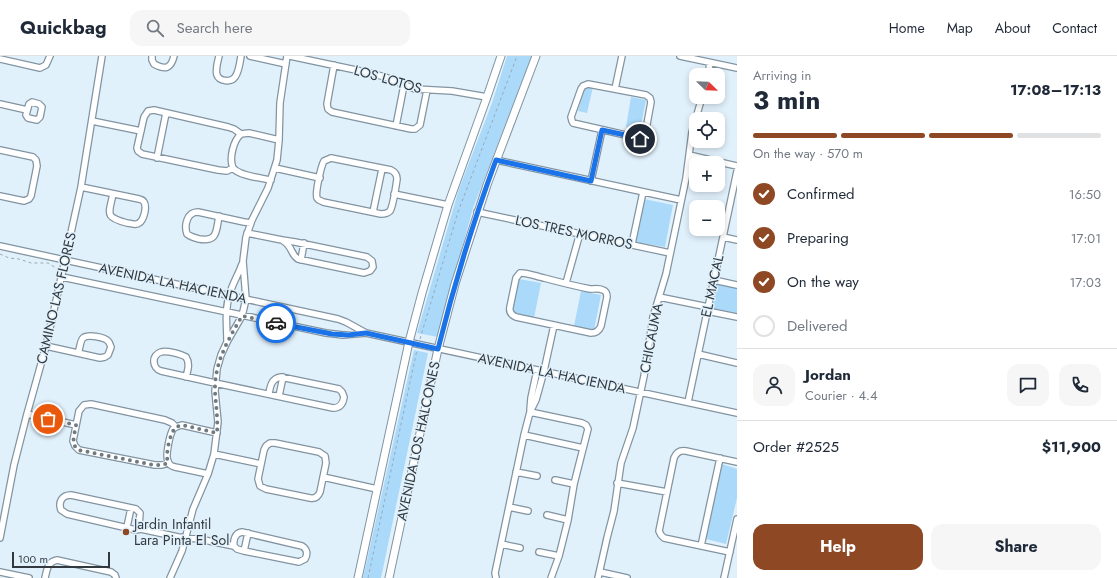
<!DOCTYPE html>
<html lang="en">
<head>
<meta charset="utf-8">
<style>
  :root { --surface:#fff; --page:#f6f6f7; --text:#1f2937; --muted:#747a83; --line:#e0e1e3; --accent:#8e4823 }
  body { margin:0; font-family:Jost,sans-serif; background:var(--page); color:var(--text); height:100vh; display:flex; flex-direction:column; font-size:15px; white-space:nowrap }
  * { box-sizing:border-box; margin:0 }
  p { font-size:13px; color:var(--muted) }
  .icon { flex:none; width:22px; height:22px; fill:none; stroke:currentColor; stroke-width:2; stroke-linecap:round; stroke-linejoin:round }
  .map { position:relative; flex:1; overflow:hidden }
  .drawer { display:flex; flex-direction:column; background:var(--surface); width:380px }
  .drawer>* { flex:none }
  .needle { width:26px; rotate:113deg }
  .fabs { position:absolute; left:689px; top:12px; display:grid; gap:8px }
  .fabs a { display:grid; place-items:center; width:36px; height:36px; border-radius:8px; background:var(--surface); box-shadow:0 2px 6px #0003; font-size:20px }
  .scale { position:absolute; left:12px; bottom:10px; width:98px; box-sizing:border-box; padding-left:4px; border:2px solid #323a3f; border-top:0; font-size:11px; line-height:14px; white-space:nowrap; color:#323a3f; -webkit-text-stroke:3px #e1f1fc; paint-order:stroke }
  .pin { position:absolute; display:grid; place-items:center; width:34px; height:34px; color:#fff; margin:-17px; border:2px solid #fff; border-radius:50%; box-shadow:0 1px 4px #0007 }
  .courier { position:absolute; display:grid; place-items:center; width:40px; height:40px; margin:-20px; border:3px solid #1a73e8; border-radius:50%; background:#fff; color:#222; box-shadow:0 1px 5px #0007 }
  .head em { font-style:normal; font-weight:700 }
  .head div { display:flex; flex-direction:column-reverse }
  .head { display:flex; align-items:center; justify-content:space-between; height:68px; padding:0 16px }
  h1 { font-size:26px; font-weight:700; line-height:30px }
  .bar { display:grid; grid-template-columns:repeat(4,1fr); gap:6px 4px; align-content:center; height:48px; padding:0 16px }
  .bar i { height:5px; border-radius:3px; background:var(--line) }
  .bar .current { background:var(--accent) }
  .bar p { grid-column:span 4 }
  .line { display:flex; align-items:center; gap:10px; padding:0 16px; border-top:1px solid var(--line) }
  .line div { flex:1 }
  .round { display:grid; place-items:center; flex:none; width:42px; height:42px; border-radius:12px; background:var(--page) }
  ol { padding:0 16px; list-style:none }
  li { display:flex; align-items:center; gap:12px; height:44px }
  li p { margin-inline-start:auto }
  li .icon { padding:4px; border-radius:50%; background:var(--accent); color:#fff; stroke-width:4 }
  li:last-child { color:var(--muted) }
  li i { width:22px; height:22px; border:2px solid var(--line); border-radius:50% }
  .action { display:flex; gap:8px; margin-top:auto; padding:8px 16px }
  .action a { flex:1; height:46px; border-radius:12px; background:var(--accent); color:#fff; font-size:16px; font-weight:700; line-height:46px; text-align:center }
  .action a+a { background:var(--page); color:var(--text) }
  header { display:flex; align-items:center; gap:24px; box-sizing:border-box; height:56px; padding:0 20px; background:var(--surface); border-bottom:1px solid var(--line) }
  header strong { font-size:19px }
  nav { display:flex; gap:22px; margin-inline-start:auto; font-size:14px }
  .search { width:280px; height:36px; background:var(--page); display:flex; align-items:center; gap:10px; box-sizing:border-box; padding:0 14px; border-radius:12px; color:var(--muted); font-size:15px }
  main { display:flex; flex:1; min-height:0 }
  .map>svg:first-child { display:block }
</style>
</head>
<body>
<header>
<strong>Quickbag</strong>
<div class="search"><svg class="icon" aria-label="search" viewBox="0 0 24 24"><circle cx="10" cy="10" r="6"/><path d="M15 15l6 6"/></svg>Search here</div>
<nav><a>Home</a><a>Map</a><a>About</a><a>Contact</a></nav>
</header>
<main>
<div class="map">
<svg width="737" height="522" viewBox="0 0 737 522">
  <rect width="100%" height="100%" fill="#e1f1fc"/>
  <path fill="#aad9fa" d="M507,0H532L473,152L438,281L417,277L459,133L492,47Z
    M588,30L593,31L587,57L578,55L583,34Z
    M631,41L646,44L640,74L626,71Z
    M644,143L673,149L665,191L636,186Z
    M519,223L541,227L534,262L512,258Z
    M717,228L737,232V258L712,253Z
    M581,235L601,239L594,274L574,270Z
    M414,294L428,297L381,522H363Z
    M722,408L737,413V442L726,488L706,483Z"/>
  <g fill="none" stroke-linecap="round" stroke-linejoin="round">
    <defs>
      <path id="minor" d="M152,0V4L154,8C165,14 171,13 174,0
        M219,0C218,5 215,13 217,19C219,25 231,27 235,21C239,16 240,6 241,0
        M250,0L286,8
        M290,0L370,17L385,21L415,33L452,35L487,41
        M680,0L737,12
        M0,3L40,12L46,9L50,0
        M334,9L327,48L328,53L332,56L411,73H415L420,69L427,34
        M708,19L710,7
        M588,28L646,39L650,42L651,46L645,79L644,82L638,83L630,80L573,67L572,65L571,61L581,33L583,30Z
        M615,33L622,0
        M32,46L39,48L42,51L40,61L37,64L28,62L26,59L29,48Z
        M0,48L27,54
        M92,65L141,75
        M396,70L404,29
        M241,78L249,77L279,84
        M0,94L33,101L36,104L37,110L31,140L29,143L24,145L0,140
        M689,99L737,110
        M157,102L166,57
        M331,102L391,114C395,116 397,119 397,123C396,130 393,150 390,155C387,158 384,158 381,158L323,146C320,144 319,145 317,142C315,137 321,110 324,105Z
        M496,104L681,144
        M233,112L227,115L218,114L142,98L138,95L137,92L144,61L148,55L154,54L228,71L234,73L241,78
        M233,112C239,120 261,122 271,124
        M233,112C229,103 233,85 241,78
        M275,112L320,122
        M591,125L602,74
        M81,131C100,135 120,139 139,143C142,144 143,144 144,146C147,151 144,164 139,167C136,170 131,167 127,167C104,161 109,158 113,138
        M394,138L448,149
        M373,156L382,113
        M477,156L670,197
        M219,160C216,175 218,186 199,183C195,182 191,181 187,178C184,169 187,156 198,156L244,166L251,167
        M247,177L282,184L295,186L367,201L372,205L373,211L370,215L364,217L298,203C290,198 293,190 282,184
        M723,181L737,184
        M632,188L643,136
        M0,190L338,263L346,266L366,277
        M301,204L304,187
        M520,217C527,216 537,221 544,222C559,226 575,230 590,233C594,233 599,232 603,234C606,235 607,238 607,241L601,270C599,275 596,277 591,277L516,261C511,259 509,256 510,251L516,222Z
        M62,221L326,277L343,279L366,277L737,357
        M714,224L737,229
        M566,227L580,177
        M659,241L708,251
        M707,255L737,261
        M227,286C227,268 224,252 231,234C234,225 239,217 242,208
        M46,290L100,302L105,301L108,299L111,291C110,289 110,287 108,285C104,281 88,278 83,282C80,285 80,293 78,297
        M698,298L737,307
        M186,321C188,314 190,307 186,301C181,298 166,294 161,296C151,299 152,312 161,315C179,319 197,323 215,327L333,352C340,352 343,348 344,341L342,336L339,333L281,321C272,322 270,330 269,338
        M279,340L283,321
        M688,346L737,115
        M530,354L531,342L537,314
        M530,356L582,367L586,369L588,373L574,428L568,464L559,500L551,522
        M27,358L76,369
        M524,379L583,392
        M270,387H275L319,396L325,400L326,407L320,436C318,441 315,443 310,442L266,433L260,430L258,423L264,394L266,390Z
        M214,398L261,408
        M168,407L162,409H155L79,394L75,390L73,385L79,355L84,349L91,348L165,364L172,367L176,371
        M516,416L537,420
        M208,418L175,411C171,410 169,409 168,405C165,400 170,378 173,373C176,370 179,370 182,369L217,377
        M323,421L377,433
        M555,424L574,428
        M617,427L667,436
        M509,451L528,455
        M547,459L568,464
        M127,471L131,452
        M141,473L139,469L140,457L136,453L71,439C62,439 58,446 61,454L67,458L136,474L141,473L178,481L199,483L234,490L237,493L244,495L299,506L305,503C308,498 307,493 302,490L242,476C235,477 233,484 234,490
        M0,482L14,409L27,358L46,290L65,204L81,131L102,0
        M501,488L520,492
        M701,490L720,402
        M244,495L248,477
        M539,496L559,500
        M730,496L664,482L661,479L659,475L674,402C676,397 680,394 686,395L737,406
        M0,516L29,522
        M600,516L627,522
        M45,522C47,514 47,506 57,504L111,516L115,519L116,522
        M170,522L182,495L193,453L208,418L214,398L218,366L215,335L217,313L221,299L227,286L242,260L246,243L243,205L246,181L252,164L268,132L277,104L279,84L280,47L287,0
        M496,522L495,517L524,379L530,356L536,344L544,315L554,269
        M598,522L607,482L614,455L621,407L633,372L644,320L653,261L666,218L686,122L692,76L702,41
        M724,522L737,463"/>
      <path id="tertiary" d="M358,522L409,286L422,237L448,149L487,41L501,0
        M389,522L438,293L455,228L487,129L536,0"/>
    </defs>
    <use href="#minor" stroke="#8294a1" stroke-width="8"/>
    <use href="#tertiary" stroke="#8294a1" stroke-width="9"/>
    <path stroke="#9ca9b2" stroke-width="1" stroke-dasharray="3 3" stroke-linecap="butt" d="M0,198L9,202L19,203L31,207H48L56,212
      M420,283L458,156L517,0
      M368,522L417,294"/>
    <use href="#minor" stroke="#fff" stroke-width="5.5"/>
    <use href="#tertiary" stroke="#fff" stroke-width="7"/>
  </g>
  <g fill="none" stroke-linecap="round" stroke-linejoin="round">
    <path stroke="#6f7a81" stroke-width="4" stroke-dasharray="0 7.2" d="M48,363L76,369C75,378 70,387 78,394L154,409H162L168,407C165,398 170,377 176,371L182,369L217,377C218,363 216,350 215,336C214,307 228,284 242,260L276,267"/>
    <path stroke="#1a73e8" stroke-width="5" d="M276,267L332,278L348,279L366,277L438,293C454,229 473,166 496,104L591,125L602,74L630,80L640,83"/>
  </g>
  <circle fill="#8e4823" stroke="#e1f1fc" stroke-width="1.5" cx="126" cy="476" r="4"/>
  <g text-anchor="middle" dominant-baseline="central" stroke-width="3" stroke-linejoin="round" paint-order="stroke">
    <g font-size="14" fill="#323a3f" stroke="#e1f1fc">
      <text transform="translate(388 23) rotate(16)">LOS LOTOS</text>
      <text transform="translate(574 176) rotate(12)">LOS TRES MORROS</text>
      <text transform="translate(173 227) rotate(12)">AVENIDA LA HACIENDA</text>
      <text transform="translate(712 230) rotate(-78)">EL MACAL</text>
      <text transform="translate(56 242) rotate(-77)">CAMINO LAS FLORES</text>
      <text transform="translate(651 282) rotate(-79)">CHICAUMA</text>
      <text transform="translate(552 317) rotate(12)">AVENIDA LA HACIENDA</text>
      <text transform="translate(418 385) rotate(-78)">AVENIDA LOS HALCONES</text>
    </g>
    <g font-size="14" fill="#323a3f" stroke="#e1f1fc" text-anchor="start">
      <text x="134" y="468">Jardin Infantil<tspan x="134" dy="16">Lara Pinta El Sol</tspan></text>
    </g>
  </g>
</svg>
<div class="fabs">
<a><svg class="needle" viewBox="-14 -14 28 28"><path d="M0-13l5 13h-10z" fill="#e53935"/><path d="M0 13l5-13h-10z" fill="#747a83"/></svg></a>
<a><svg class="icon" aria-label="locate" viewBox="0 0 24 24"><circle cx="12" cy="12" r="6"/><path d="M12 2v4M12 18v4M2 12h4M18 12h4"/></svg></a>
<a>+</a>
<a>−</a>
</div>
<div class="scale">100 m</div>
<div class="pin" style="left:48px;top:363px;background:#ea580c"><svg class="icon" aria-label="bag" viewBox="0 0 24 24"><path d="M5 8h14l-1 12H6zM9 8a3 3 0 0 1 6 0"/></svg></div>
<div class="pin" style="left:640px;top:83px;background:#1f2937"><svg class="icon" aria-label="home" viewBox="0 0 24 24"><path d="M3 11l9-7 9 7M6 9v11h12V9"/></svg></div>
<div class="courier" style="left:276px;top:267px"><svg class="icon" aria-label="car" viewBox="0 0 24 24"><path d="M5 17H2v-5l4-1 3-4h7l3 4 3 1v5h-3M9 17h6M6 11h13"/><circle cx="7" cy="17" r="2"/><circle cx="17" cy="17" r="2"/></svg></div>
</div>
<section class="drawer">
<div class="head"><div><h1>3 min</h1><p>Arriving in</p></div><em>17:08–17:13</em></div>
<div class="bar"><i class="current"></i><i class="current"></i><i class="current"></i><i></i><p>On the way · 570 m</p></div>
<ol>
<li><svg class="icon" aria-label="check" viewBox="0 0 24 24"><path d="M5 12l5 5 9-10"/></svg>Confirmed<p>16:50</p></li>
<li><svg class="icon" aria-label="check" viewBox="0 0 24 24"><path d="M5 12l5 5 9-10"/></svg>Preparing<p>17:01</p></li>
<li><svg class="icon" aria-label="check" viewBox="0 0 24 24"><path d="M5 12l5 5 9-10"/></svg>On the way<p>17:03</p></li>
<li><i></i>Delivered</li>
</ol>
<div class="line" style="height:72px"><a class="round"><svg class="icon" aria-label="person" viewBox="0 0 24 24"><circle cx="12" cy="8" r="4"/><path d="M4 21q1-7 8-7t8 7"/></svg></a><div><b>Jordan</b><p>Courier · 4.4</p></div><a class="round"><svg class="icon" aria-label="chat" viewBox="0 0 24 24"><path d="M4 5h16v11H9l-5 4z"/></svg></a><a class="round"><svg class="icon" aria-label="phone" viewBox="0 0 24 24"><path d="M5 4h4l2 5-3 2q2 4 5 5l2-3 5 2v4C11 20 4 13 5 4z"/></svg></a></div>
<div class="line" style="height:52px"><div>Order #2525</div><b>$11,900</b></div>
<div class="action"><a>Help</a><a>Share</a></div>
</section>
</main>
</body>
</html>
